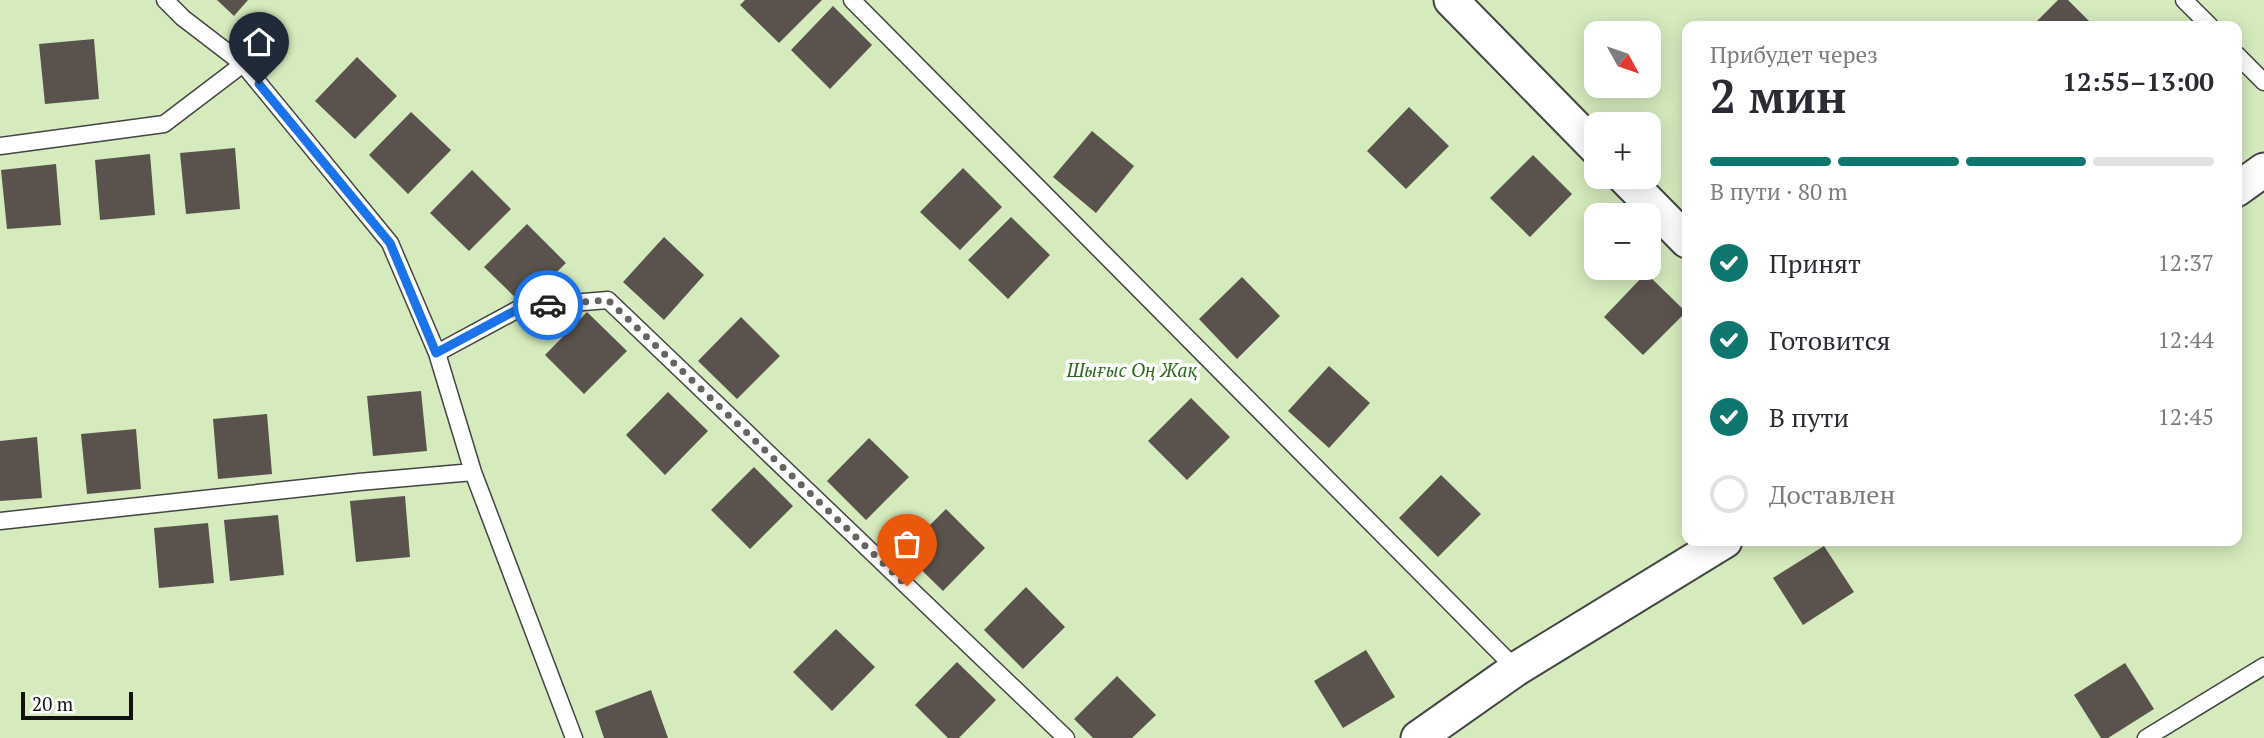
<!DOCTYPE html>
<html lang="ru">
<head>
<meta charset="utf-8">
<style>
  :root { --surface:#fff; --page:#f2f2f3; --text:#2b2b33; --muted:#7c7c81; --line:#e1e1e2; --accent:#0f766e }
  body { margin:0; font-family:"PT Serif",serif; background:var(--page); color:var(--text); height:100vh; display:flex; flex-direction:column; font-size:26px; white-space:nowrap }
  * { box-sizing:border-box; margin:0 }
  p { font-size:23px; color:var(--muted) }
  .icon { flex:none; width:38px; height:38px; fill:none; stroke:currentColor; stroke-width:2; stroke-linecap:round; stroke-linejoin:round }
  .map { position:relative; flex:1; overflow:hidden }
  .details { position:absolute; left:1682px; top:21px; width:560px; height:525px; display:flex; flex-direction:column; background:var(--surface); border-radius:14px; box-shadow:0 4px 18px #0003 }
  .details>* { flex:none }
  .needle { width:46px; rotate:130deg }
  .buttons { position:absolute; left:1584px; top:21px; display:grid; gap:14px }
  .buttons a { display:grid; place-items:center; width:77px; height:77px; border-radius:14px; background:var(--surface); box-shadow:0 4px 18px #0003; font-size:35px }
  .scale { position:absolute; left:21px; bottom:18px; width:112px; box-sizing:border-box; padding-left:7px; border:4px solid #111; border-top:0; font-size:19px; line-height:24px; white-space:nowrap; color:#111; -webkit-text-stroke:5px #fff; paint-order:stroke }
  .pin { position:absolute; display:grid; place-items:center; width:60px; height:60px; color:#fff; margin:-72px -30px; border-radius:50% 50% 50% 0; rotate:-45deg; box-shadow:0 0 7px #0007 }
  .pin .icon { rotate:45deg }
  .courier { position:absolute; display:grid; place-items:center; width:70px; height:70px; margin:-35px; border:5px solid #1a73e8; border-radius:50%; background:#fff; color:#222; box-shadow:0 2px 9px #0007 }
  .summary em { font-style:normal; font-weight:700 }
  .summary div { display:flex; flex-direction:column-reverse }
  .summary { display:flex; align-items:center; justify-content:space-between; height:119px; padding:0 28px }
  h1 { font-size:46px; font-weight:700; line-height:52px }
  .bar { display:grid; grid-template-columns:repeat(4,1fr); gap:10px 7px; align-content:center; height:84px; padding:0 28px }
  .bar i { height:9px; border-radius:5px; background:var(--line) }
  .bar .current { background:var(--accent) }
  .bar p { grid-column:span 4 }
  ol { padding:0 28px; list-style:none }
  li { display:flex; align-items:center; gap:21px; height:77px }
  li p { margin-inline-start:auto }
  li .icon { padding:7px; border-radius:50%; background:var(--accent); color:#fff; stroke-width:4 }
  li:last-child { color:var(--muted) }
  li i { width:38px; height:38px; border:4px solid var(--line); border-radius:50% }
  .map>svg:first-child { display:block }
</style>
</head>
<body>
<div class="map">
<svg width="2264" height="738" viewBox="0 0 2264 738">
  <rect width="100%" height="100%" fill="#fffdf5"/>
  <path fill="#d5ebbd" fill-rule="evenodd" d="M0,0H2264V738H0ZM1687,26H2236V541H1687ZM1596,33H1648V86H1596ZM1596,124H1648V177H1596ZM1596,215H1648V268H1596Z"/>
  <path fill="#5a524d" d="M217,0H248L234,16Z
    M745,0H822L779,43L740,5Z
    M2058,0H2068L2094,26H2032Z
    M833,6L872,45L830,89L791,50Z
    M94,39L99,99L45,104L39,44Z
    M357,57L397,96L355,139L315,101Z
    M1409,107L1449,146L1406,189L1367,151Z
    M411,112L451,150L408,194L369,155Z
    M1092,131L1134,166L1096,213L1053,177Z
    M235,148L240,209L186,214L180,153Z
    M150,154L155,215L100,220L95,160Z
    M1533,155L1572,194L1530,237L1490,198Z
    M56,164L61,225L7,229L1,170Z
    M963,168L1002,207L960,250L920,212Z
    M472,170L511,209L469,251L430,213Z
    M1011,217L1050,255L1008,299L968,260Z
    M527,224L566,263L523,305L484,267Z
    M664,237L704,275L664,320L623,282Z
    M1646,273L1686,312L1643,355L1604,317Z
    M1242,277L1280,316L1237,359L1199,319Z
    M587,312L627,351L584,394L545,355Z
    M741,317L780,356L737,399L698,361Z
    M1329,366L1370,403L1329,448L1288,411Z
    M421,391L427,451L373,456L367,396Z
    M668,392L708,431L665,475L626,435Z
    M1191,398L1230,437L1187,480L1148,441Z
    M267,414L272,474L218,479L213,419Z
    M136,429L141,489L87,494L81,434Z
    M37,437L42,498L0,501V441Z
    M869,438L909,477L866,520L827,481Z
    M754,467L793,506L750,549L711,510Z
    M1441,475L1481,514L1438,557L1399,518Z
    M405,496L410,557L356,562L350,501Z
    M946,509L985,548L943,591L903,552Z
    M278,515L284,575L230,581L224,520Z
    M208,523L214,583L159,588L154,528Z
    M1824,546L1854,592L1803,625L1773,578Z
    M1026,587L1065,627L1023,669L984,630Z
    M836,629L875,667L832,711L793,672Z
    M1366,650L1395,697L1343,728L1314,681Z
    M957,662L996,700L959,738H948L915,705Z
    M2125,663L2154,709L2108,738H2101L2074,695Z
    M1117,676L1156,715L1132,738H1093L1074,719Z
    M651,690L668,738H604L595,711Z"/>
  <g fill="none" stroke-linecap="round" stroke-linejoin="round">
    <defs>
      <path id="lane" d="M165,0L183,18L243,64L390,243L437,353L473,472L574,738
        M852,0L1516,669
        M2184,0L2210,26
        M2236,54L2264,82
        M0,146L164,124L243,64
        M437,353L522,307L608,300L1066,738
        M0,521L359,482L473,472
        M2146,738L2264,666"/>
      <path id="street" d="M1451,0L1596,148
        M1624,177L1687,241
        M2236,190L2264,170
        M1418,738L1516,669L1725,541"/>
    </defs>
    <use href="#lane" stroke="#444" stroke-width="19"/>
    <use href="#street" stroke="#444" stroke-width="37"/>
    <use href="#lane" stroke="#fff" stroke-width="16"/>
    <use href="#street" stroke="#fff" stroke-width="33"/>
  </g>
  <g fill="none" stroke-linecap="round" stroke-linejoin="round">
    <path stroke="#646461" stroke-width="7" stroke-dasharray="0 12.6" d="M548,305L608,300L907,586"/>
    <path stroke="#1a73e8" stroke-width="9" d="M259,84L390,243L436,353L522,307L548,305"/>
  </g>
  <g text-anchor="middle" dominant-baseline="central" stroke-width="7" stroke-linejoin="round" paint-order="stroke">
    <g font-size="19" font-style="italic" fill="#2f6b1f" stroke="#fff">
      <text x="1132" y="369">Шығыс Оң Жақ</text>
    </g>
  </g>
</svg>
<div class="buttons">
<a><svg class="needle" viewBox="-14 -14 28 28"><path d="M0-13l5 13h-10z" fill="#e53935"/><path d="M0 13l5-13h-10z" fill="#7c7c81"/></svg></a>
<a>+</a>
<a>−</a>
</div>
<div class="scale">20 m</div>
<div class="pin" style="left:907px;top:586px;background:#ea580c"><svg class="icon" aria-label="bag" viewBox="0 0 24 24"><path d="M5 8h14l-1 12H6zM9 8a3 3 0 0 1 6 0"/></svg></div>
<div class="pin" style="left:259px;top:84px;background:#1f2937"><svg class="icon" aria-label="home" viewBox="0 0 24 24"><path d="M3 11l9-7 9 7M6 9v11h12V9"/></svg></div>
<div class="courier" style="left:548px;top:305px"><svg class="icon" aria-label="car" viewBox="0 0 24 24"><path d="M5 17H2v-5l4-1 3-4h7l3 4 3 1v5h-3M9 17h6M6 11h13"/><circle cx="7" cy="17" r="2"/><circle cx="17" cy="17" r="2"/></svg></div>
<section class="details">
<div class="summary"><div><h1>2 мин</h1><p>Прибудет через</p></div><em>12:55–13:00</em></div>
<div class="bar"><i class="current"></i><i class="current"></i><i class="current"></i><i></i><p>В пути · 80 m</p></div>
<ol>
<li><svg class="icon" aria-label="check" viewBox="0 0 24 24"><path d="M5 12l5 5 9-10"/></svg>Принят<p>12:37</p></li>
<li><svg class="icon" aria-label="check" viewBox="0 0 24 24"><path d="M5 12l5 5 9-10"/></svg>Готовится<p>12:44</p></li>
<li><svg class="icon" aria-label="check" viewBox="0 0 24 24"><path d="M5 12l5 5 9-10"/></svg>В пути<p>12:45</p></li>
<li><i></i>Доставлен</li>
</ol>
</section>
</div>
</body>
</html>
